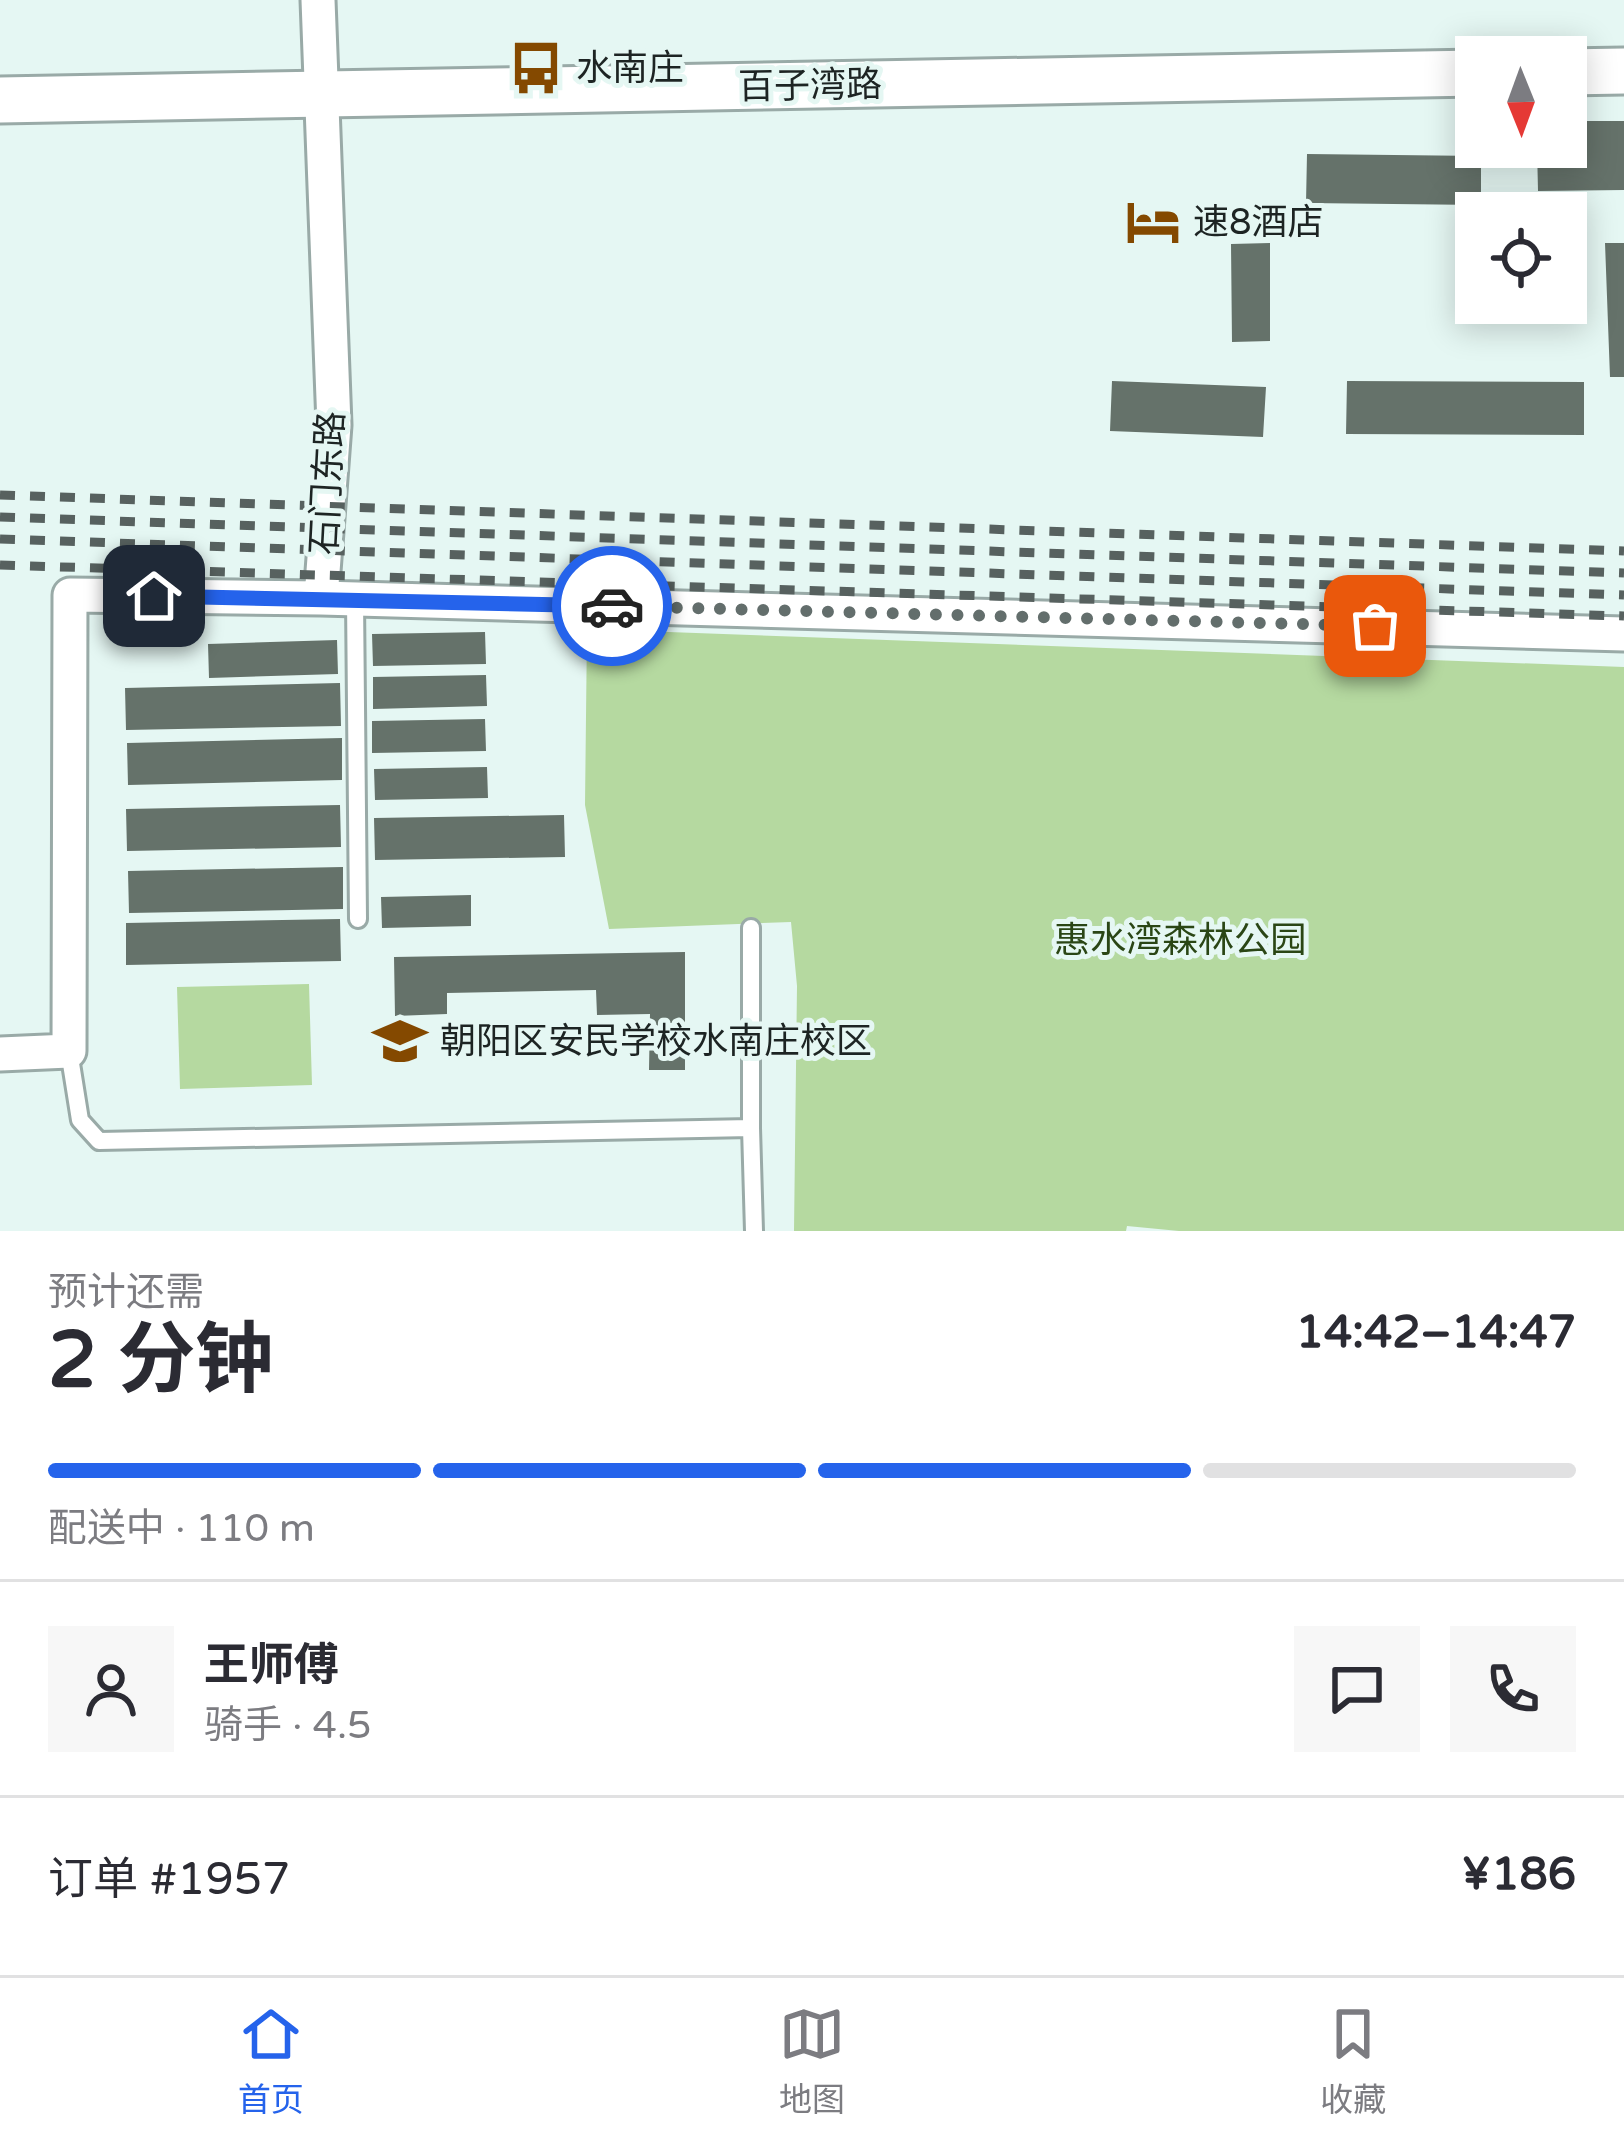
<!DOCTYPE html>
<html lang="zh">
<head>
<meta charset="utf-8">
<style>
  :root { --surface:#fff; --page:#f7f7f7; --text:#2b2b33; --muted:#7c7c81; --line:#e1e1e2; --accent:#2563eb }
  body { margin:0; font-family:"Varela Round","Noto Sans SC",sans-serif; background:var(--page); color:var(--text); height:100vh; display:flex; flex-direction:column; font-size:45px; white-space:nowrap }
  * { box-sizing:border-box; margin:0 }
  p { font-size:39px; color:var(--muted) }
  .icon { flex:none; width:66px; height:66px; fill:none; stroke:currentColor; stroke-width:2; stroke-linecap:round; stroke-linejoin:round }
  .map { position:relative; height:1231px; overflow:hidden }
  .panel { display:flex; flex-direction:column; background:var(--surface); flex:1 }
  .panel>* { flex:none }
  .needle { width:78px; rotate:179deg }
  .controls { position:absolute; left:1455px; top:36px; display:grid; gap:24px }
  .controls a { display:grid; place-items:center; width:132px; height:132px; border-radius:0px; background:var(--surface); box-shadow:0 6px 30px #0003; font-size:60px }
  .pin { position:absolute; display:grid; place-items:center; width:102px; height:102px; color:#fff; margin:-51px; border-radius:24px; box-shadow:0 6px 18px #0006 }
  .courier { position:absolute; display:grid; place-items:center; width:120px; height:120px; margin:-60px; border:9px solid #2563eb; border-radius:50%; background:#fff; color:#222; box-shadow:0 3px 15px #0007 }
  .headline em { font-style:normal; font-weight:700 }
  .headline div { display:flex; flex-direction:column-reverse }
  .headline { display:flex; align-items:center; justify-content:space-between; height:204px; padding:0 48px }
  h1 { font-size:78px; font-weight:700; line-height:90px }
  .bar { display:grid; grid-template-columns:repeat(4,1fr); gap:18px 12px; align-content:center; height:144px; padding:0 48px }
  .bar i { height:15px; border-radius:9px; background:var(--line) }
  .bar .selected { background:var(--accent) }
  .bar p { grid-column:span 4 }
  .line { display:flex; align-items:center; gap:30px; padding:0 48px; border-top:3px solid var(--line) }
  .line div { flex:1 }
  .round { display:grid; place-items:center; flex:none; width:126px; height:126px; border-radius:0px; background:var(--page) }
  .dock { display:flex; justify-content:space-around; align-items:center; height:168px; border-top:3px solid var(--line); background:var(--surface); font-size:33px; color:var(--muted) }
  .dock a { display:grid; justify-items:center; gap:6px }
  .dock .selected { color:var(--accent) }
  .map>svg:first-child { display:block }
</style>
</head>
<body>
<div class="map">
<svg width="1624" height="1231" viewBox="0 0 1624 1231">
  <rect width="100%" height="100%" fill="#e5f7f3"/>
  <path fill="#b5d9a0" d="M587,629L1624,667V1231H1179L1127,1226L1126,1231H794L797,986L791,922L609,929L585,805Z
    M309,984L312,1085L180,1089L177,987Z"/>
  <path fill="#65726a" d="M1566,121H1624V190L1538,191L1537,147H1566Z
    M1307,154L1481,156V205L1306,203Z
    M1270,243V341L1232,342L1231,244Z
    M1605,243H1624V377H1610Z
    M1112,381L1266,387L1263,437L1110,431Z
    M1347,381L1584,382V435L1346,434Z
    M485,632L486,664L373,666L372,634Z
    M337,640L338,674L209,678L208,644Z
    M486,675L487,706L373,709V677Z
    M340,683L341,726L126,730L125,688Z
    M485,719L486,751L372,753V721Z
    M342,738V780L128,785L127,743Z
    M487,767L488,798L375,800L374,769Z
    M340,805L341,847L127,851L126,809Z
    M564,815L565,857L375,860L374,818Z
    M343,867V909L129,913L128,871Z
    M471,895V926L382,928L381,897Z
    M340,919L341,961L126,965V923Z
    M685,952V1070H649L650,1014L597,1015L596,990L447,993V1014L395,1016L394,957Z"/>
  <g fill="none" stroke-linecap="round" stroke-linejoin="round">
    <defs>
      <path id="lane" d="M355,599L358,919
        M751,928V1128
        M69,1051L80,1120L99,1141L751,1128L754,1231"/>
      <path id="street" d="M318,0L334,425L321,598L1624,634
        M0,1054L69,1051L70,595L321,598"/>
      <path id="secondary" d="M1566,72L1624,71
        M0,100L1476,73"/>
    </defs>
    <use href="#lane" stroke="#99aaa7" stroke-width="22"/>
    <use href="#street" stroke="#99aaa7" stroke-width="39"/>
    <use href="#secondary" stroke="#99aaa7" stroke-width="51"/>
    <use href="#lane" stroke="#fff" stroke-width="16"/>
    <use href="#street" stroke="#fff" stroke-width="33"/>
    <use href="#secondary" stroke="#fff" stroke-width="45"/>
    <path stroke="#57615f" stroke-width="9" stroke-dasharray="15 15" stroke-linecap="butt" d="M0,495L1624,551
      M0,517L1624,573
      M0,539L1624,595
      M0,565L1624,616"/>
  </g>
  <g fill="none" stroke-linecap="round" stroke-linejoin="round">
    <path stroke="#636e6c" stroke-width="12" stroke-dasharray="0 21.6" d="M612,606L1375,626"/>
    <path stroke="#2563eb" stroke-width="15" d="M154,596L612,606"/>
  </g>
  <defs>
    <symbol id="bus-bare" viewBox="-9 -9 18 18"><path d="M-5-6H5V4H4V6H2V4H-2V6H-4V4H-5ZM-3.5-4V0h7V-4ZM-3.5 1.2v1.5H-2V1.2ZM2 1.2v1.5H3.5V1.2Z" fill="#844900" stroke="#e5f7f3" stroke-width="2.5" paint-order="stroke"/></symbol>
    <symbol id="hotel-bare" viewBox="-9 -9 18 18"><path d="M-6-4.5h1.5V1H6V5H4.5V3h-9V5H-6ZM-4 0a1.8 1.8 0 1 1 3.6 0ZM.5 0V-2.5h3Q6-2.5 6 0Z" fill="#844900" stroke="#e5f7f3" stroke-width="2.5" paint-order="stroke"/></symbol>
    <symbol id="school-bare" viewBox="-9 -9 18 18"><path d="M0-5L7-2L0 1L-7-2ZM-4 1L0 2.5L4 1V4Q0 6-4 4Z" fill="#844900" stroke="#e5f7f3" stroke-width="2.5" paint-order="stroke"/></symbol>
  </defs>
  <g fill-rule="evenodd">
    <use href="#bus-bare" x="498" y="30" width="76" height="76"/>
    <use href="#hotel-bare" x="1115" y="184" width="76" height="76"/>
    <use href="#school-bare" x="362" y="1003" width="76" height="76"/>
  </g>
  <g text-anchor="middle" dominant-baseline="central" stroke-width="10" stroke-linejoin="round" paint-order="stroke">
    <g font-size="36" fill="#1d2423" stroke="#e5f7f3" text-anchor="start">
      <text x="576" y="68">水南庄</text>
      <text x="1193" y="222">速8酒店</text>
      <text x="440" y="1041">朝阳区安民学校水南庄校区</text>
    </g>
    <g font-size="36" fill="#1d2423" stroke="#e5f7f3">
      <text transform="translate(810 86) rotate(-1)">百子湾路</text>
      <text transform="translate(328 483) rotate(-87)">石门东路</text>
    </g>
    <g font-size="36" fill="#2a4615" stroke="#e5f7f3">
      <text x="1180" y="940">惠水湾森林公园</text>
    </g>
  </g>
</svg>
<div class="controls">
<a><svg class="needle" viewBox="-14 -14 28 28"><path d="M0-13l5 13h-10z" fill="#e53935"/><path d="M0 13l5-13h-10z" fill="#7c7c81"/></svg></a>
<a><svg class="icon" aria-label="locate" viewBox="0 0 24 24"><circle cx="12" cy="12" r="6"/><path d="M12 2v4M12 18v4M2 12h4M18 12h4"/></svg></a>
</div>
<div class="pin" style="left:1375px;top:626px;background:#ea580c"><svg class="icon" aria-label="bag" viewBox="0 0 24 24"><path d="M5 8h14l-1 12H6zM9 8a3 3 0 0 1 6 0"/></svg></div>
<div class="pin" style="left:154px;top:596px;background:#1f2937"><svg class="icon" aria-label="home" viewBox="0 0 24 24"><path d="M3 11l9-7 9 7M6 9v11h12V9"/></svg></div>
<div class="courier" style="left:612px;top:606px"><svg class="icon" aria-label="car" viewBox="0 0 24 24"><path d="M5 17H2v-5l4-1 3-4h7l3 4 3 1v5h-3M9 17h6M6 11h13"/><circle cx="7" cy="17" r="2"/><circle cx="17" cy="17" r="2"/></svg></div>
</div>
<section class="panel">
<div class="headline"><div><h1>2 分钟</h1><p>预计还需</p></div><em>14:42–14:47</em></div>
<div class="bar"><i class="selected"></i><i class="selected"></i><i class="selected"></i><i></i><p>配送中 · 110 m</p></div>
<div class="line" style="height:216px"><a class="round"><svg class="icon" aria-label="person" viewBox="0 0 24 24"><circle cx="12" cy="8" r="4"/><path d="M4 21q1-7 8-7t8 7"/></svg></a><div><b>王师傅</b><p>骑手 · 4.5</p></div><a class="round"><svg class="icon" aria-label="chat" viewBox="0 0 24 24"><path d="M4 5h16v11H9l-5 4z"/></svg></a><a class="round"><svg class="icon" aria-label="phone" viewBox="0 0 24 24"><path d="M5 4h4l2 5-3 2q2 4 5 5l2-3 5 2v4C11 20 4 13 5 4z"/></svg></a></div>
<div class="line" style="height:156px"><div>订单 #1957</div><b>¥186</b></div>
</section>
<nav class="dock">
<a class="selected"><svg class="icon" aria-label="home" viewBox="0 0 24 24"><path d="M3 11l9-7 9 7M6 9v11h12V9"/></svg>首页</a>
<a><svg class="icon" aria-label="map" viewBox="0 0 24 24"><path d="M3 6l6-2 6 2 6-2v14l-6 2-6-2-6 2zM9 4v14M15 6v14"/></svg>地图</a>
<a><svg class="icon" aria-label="saved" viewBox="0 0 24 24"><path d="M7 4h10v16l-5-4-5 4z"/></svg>收藏</a>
</nav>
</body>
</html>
